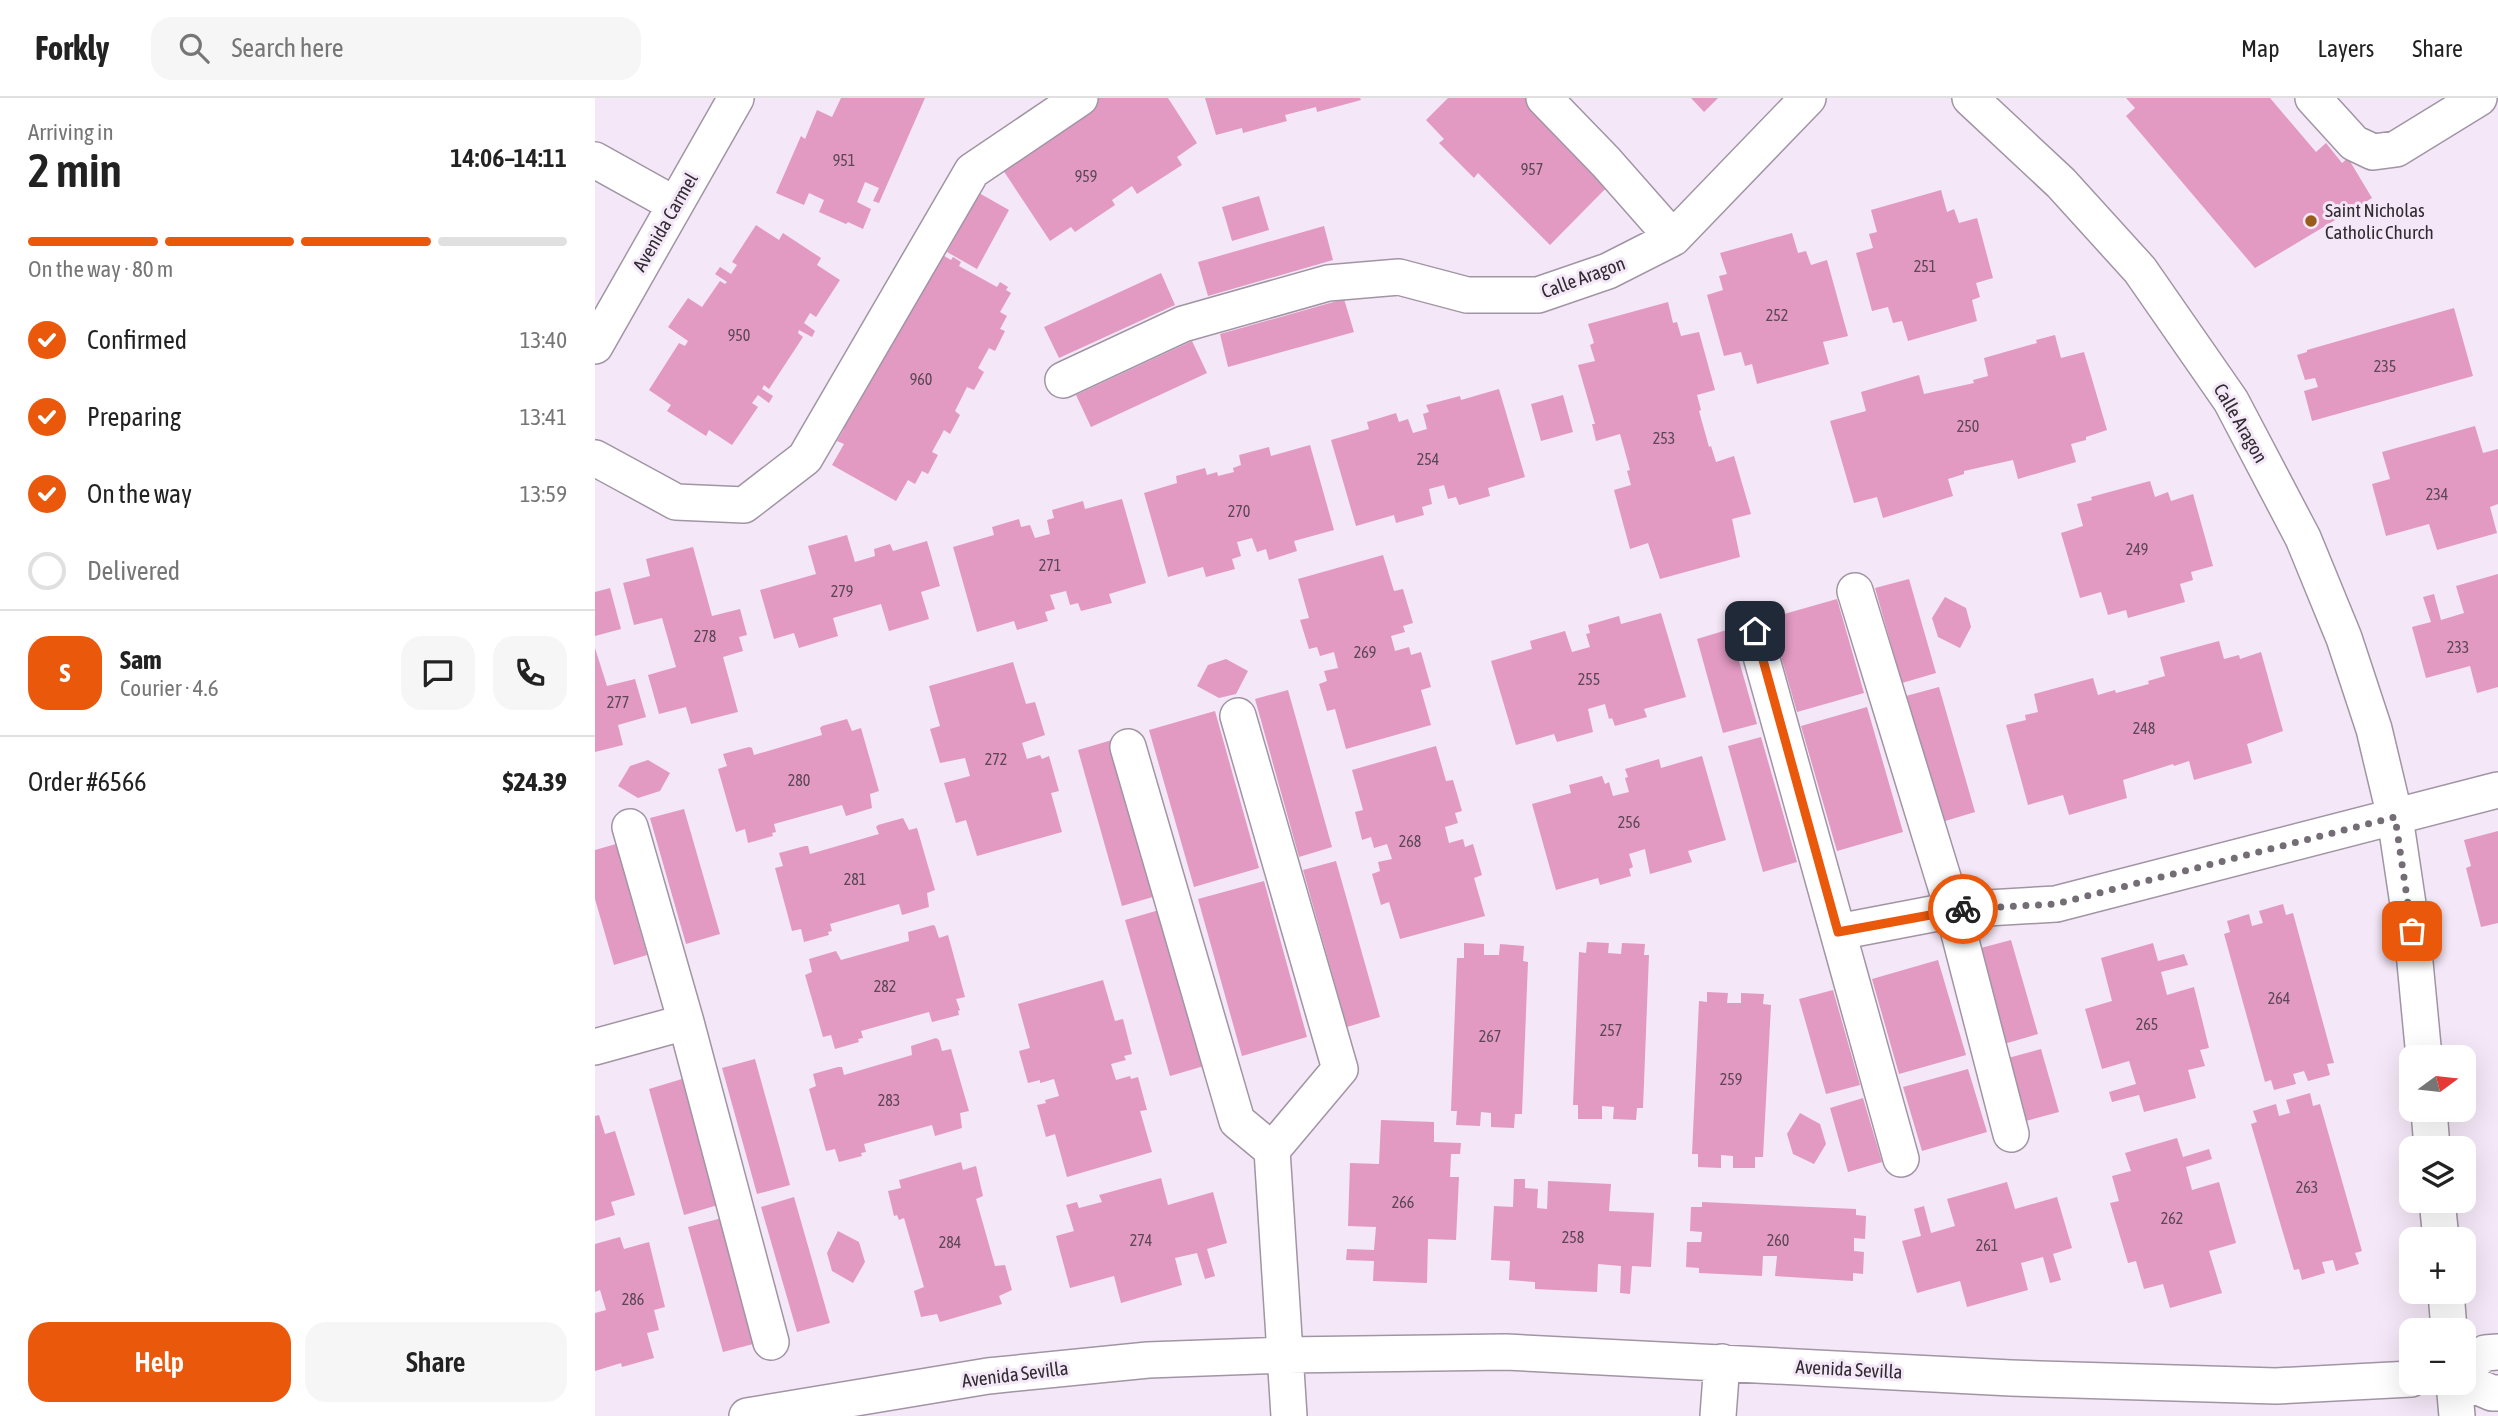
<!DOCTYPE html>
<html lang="en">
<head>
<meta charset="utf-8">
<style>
  :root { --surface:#fff; --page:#f6f6f6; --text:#222; --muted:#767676; --line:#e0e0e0; --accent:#ea580c }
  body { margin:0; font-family:"Asap Condensed",sans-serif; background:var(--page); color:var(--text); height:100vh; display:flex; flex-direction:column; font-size:26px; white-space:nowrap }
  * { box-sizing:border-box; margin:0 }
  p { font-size:23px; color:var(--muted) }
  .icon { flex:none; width:38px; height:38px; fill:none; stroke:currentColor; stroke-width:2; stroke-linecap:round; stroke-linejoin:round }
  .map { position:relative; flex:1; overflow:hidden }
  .side { display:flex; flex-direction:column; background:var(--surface); width:595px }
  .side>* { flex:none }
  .needle { width:46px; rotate:75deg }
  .buttons { position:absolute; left:1804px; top:947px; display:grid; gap:14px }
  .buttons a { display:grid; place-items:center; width:77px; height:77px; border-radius:14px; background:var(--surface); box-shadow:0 7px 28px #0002; font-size:35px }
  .pin { position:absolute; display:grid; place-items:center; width:60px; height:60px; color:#fff; margin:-30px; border-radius:14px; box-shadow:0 4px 10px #0006 }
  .courier { position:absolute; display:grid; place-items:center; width:70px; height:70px; margin:-35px; border:5px solid #ea580c; border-radius:50%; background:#fff; color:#222; box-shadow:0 2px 9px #0007 }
  .summary em { font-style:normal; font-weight:600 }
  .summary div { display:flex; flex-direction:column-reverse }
  .summary { display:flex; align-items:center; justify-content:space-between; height:119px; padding:0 28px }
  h1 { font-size:46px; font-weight:600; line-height:52px }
  .bar { display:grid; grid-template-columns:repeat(4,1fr); gap:10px 7px; align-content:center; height:84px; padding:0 28px }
  .bar i { height:9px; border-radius:5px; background:var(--line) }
  .bar .selected { background:var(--accent) }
  .bar p { grid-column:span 4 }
  .line { display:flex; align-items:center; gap:18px; padding:0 28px; border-top:2px solid var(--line) }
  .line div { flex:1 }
  .round { display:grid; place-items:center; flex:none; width:74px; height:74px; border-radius:21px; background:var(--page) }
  ol { padding:0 28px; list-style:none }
  li { display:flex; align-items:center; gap:21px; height:77px }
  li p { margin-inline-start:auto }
  li .icon { padding:7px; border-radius:50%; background:var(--accent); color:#fff; stroke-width:4 }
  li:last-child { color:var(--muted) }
  li i { width:38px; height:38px; border:4px solid var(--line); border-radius:50% }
  .primary-button { display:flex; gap:14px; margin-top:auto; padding:14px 28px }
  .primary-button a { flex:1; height:80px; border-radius:21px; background:var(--accent); color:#fff; font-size:28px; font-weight:600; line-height:80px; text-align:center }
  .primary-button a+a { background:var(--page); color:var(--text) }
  header { display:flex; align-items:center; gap:42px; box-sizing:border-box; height:98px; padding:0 35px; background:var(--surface); border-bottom:2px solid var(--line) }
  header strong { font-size:33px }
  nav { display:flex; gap:38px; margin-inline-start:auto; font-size:24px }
  .search { width:490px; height:63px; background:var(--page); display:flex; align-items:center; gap:18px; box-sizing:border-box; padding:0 24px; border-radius:21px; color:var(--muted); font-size:26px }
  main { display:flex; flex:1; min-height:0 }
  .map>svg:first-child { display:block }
</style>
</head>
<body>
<header>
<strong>Forkly</strong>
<div class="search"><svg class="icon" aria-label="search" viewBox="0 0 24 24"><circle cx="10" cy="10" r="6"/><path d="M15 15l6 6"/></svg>Search here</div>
<nav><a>Map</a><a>Layers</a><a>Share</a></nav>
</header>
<main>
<section class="side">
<div class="summary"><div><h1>2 min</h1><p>Arriving in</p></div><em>14:06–14:11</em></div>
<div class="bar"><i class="selected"></i><i class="selected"></i><i class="selected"></i><i></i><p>On the way · 80 m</p></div>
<ol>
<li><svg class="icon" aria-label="check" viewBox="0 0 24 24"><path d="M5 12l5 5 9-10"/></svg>Confirmed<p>13:40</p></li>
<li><svg class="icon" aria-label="check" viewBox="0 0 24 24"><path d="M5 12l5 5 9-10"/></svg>Preparing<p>13:41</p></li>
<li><svg class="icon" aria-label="check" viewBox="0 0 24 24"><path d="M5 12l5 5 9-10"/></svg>On the way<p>13:59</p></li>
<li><i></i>Delivered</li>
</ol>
<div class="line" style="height:126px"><b class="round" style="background:var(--accent);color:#fff">S</b><div><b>Sam</b><p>Courier · 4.6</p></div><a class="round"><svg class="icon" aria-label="chat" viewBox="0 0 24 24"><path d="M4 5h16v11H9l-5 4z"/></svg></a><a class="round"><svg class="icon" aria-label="phone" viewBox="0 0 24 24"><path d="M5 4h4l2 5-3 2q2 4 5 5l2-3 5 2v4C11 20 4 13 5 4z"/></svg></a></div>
<div class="line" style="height:91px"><div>Order #6566</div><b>$24.39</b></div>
<div class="primary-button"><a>Help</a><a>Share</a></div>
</section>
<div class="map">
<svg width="1903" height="1318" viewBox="0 0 1903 1318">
  <rect width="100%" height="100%" fill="#f4e7f7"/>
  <path fill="#e29ac3" d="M246,0H330L284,105L278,103L284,90L270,84L262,104L276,111L268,131L253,124L251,126L224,114L229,102L214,95L209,107L181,95L206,38L210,41L222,12L237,19Z
    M498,0H573L602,45L582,59L587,67L542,96L537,88L517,102L520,107L480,134L476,129L455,143L406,69Z
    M610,0H765L766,2L722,14L721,9L690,17L692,23L648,35L647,30L621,37Z
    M853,0H933L1017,84L955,147L883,75L879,80L844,45L849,41L831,22Z
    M1096,0H1123L1109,14Z
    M1531,0H1675L1721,54L1731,45L1747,65L1753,60L1777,100L1660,170L1531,18L1540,10Z
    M1346,92L1352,114L1359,111L1364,125L1382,120L1398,180L1381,185L1385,199L1377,202L1382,223L1313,243L1307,223L1298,225L1293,209L1277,213L1261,155L1278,150L1274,136L1282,134L1276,112Z
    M384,95L414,112L382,171L352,154Z
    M664,98L674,132L637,143L627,109Z
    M161,127L184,142L188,135L226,160L222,167L245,182L221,219L215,215L209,225L220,233L217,239L204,232L203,235L208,239L174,291L169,287L167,291L178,298L174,305L163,297L157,305L163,309L137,347L114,332L111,338L72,313L76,307L54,292L84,245L90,248L93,243L73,229L93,200L107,209L125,183L130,186L132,184L120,176L125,169L136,176L142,167L137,164Z
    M729,128L738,162L613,198L603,164Z
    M1197,135L1203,155L1211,153L1216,167L1232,162L1253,238L1228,244L1234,266L1162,286L1157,266L1150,268L1146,254L1129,258L1112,197L1128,192L1124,178L1132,176L1125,155Z
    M346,156L356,162L358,159L366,164L364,168L402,189L405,184L413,189L411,192L416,195L405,214L412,218L405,231L410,233L400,253L394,250L383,270L389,274L379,292L372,289L360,313L365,317L355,336L349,332L337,354L343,357L333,376L327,373L320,386L313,382L301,403L237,367L249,346L242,343L249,331L243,328L254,308L260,312L270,293L263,290Z
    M566,175L580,207L464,260L449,229Z
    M749,201L759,234L633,269L625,236Z
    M1073,204L1078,225L1082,224L1086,238L1104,234L1120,292L1102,297L1106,312L1104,313L1114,349L1116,348L1121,364L1139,358L1156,416L1137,421L1145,459L1065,481L1053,445L1035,451L1019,392L1036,387L1032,373L1035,372L1025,336L1001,343L997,326H1000L983,267L1000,263L995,247L999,245L993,226Z
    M1859,210L1878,278L1717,323L1709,293L1723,289L1720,280L1710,282L1702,257L1712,254V252Z
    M1460,237L1466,260L1489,254L1512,332L1491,339V342L1476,346L1481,364L1423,381L1418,362L1369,373V376L1353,381L1358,398L1288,420L1282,399L1259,405L1235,323L1271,313L1266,294L1324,277L1329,296L1379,285L1378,282L1393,278L1389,260L1442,245L1441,242Z
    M597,243L612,275L496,329L481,297Z
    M904,291L930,379L893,390L895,398L864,407L861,399L853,401L849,387L834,391L837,406L827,409L829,417L801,425L799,417L761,428L736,342L774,331L772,324L801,315L804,324L813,321L818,335L832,331L828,316L834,314L831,307L865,298L866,302Z
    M968,297L978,334L946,343L936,306Z
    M1880,328L1888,355L1903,351V406L1895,409L1902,435L1842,452L1834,426L1791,438L1777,386L1795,381L1787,354Z
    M715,347L739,432L699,443L702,453L674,462L671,451L662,454L657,440L642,444L646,458L637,461L640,471L611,479L608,469L573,479L549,395L582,385L581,378L610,370L612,377L622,374L623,378L639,374L638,370L646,367L644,357L674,349L676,358Z
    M1555,383L1560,399L1573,394L1576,403L1598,396L1618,468L1596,474L1598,482L1585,486L1590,504L1533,520L1531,512L1513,517L1506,494L1485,500L1466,435L1488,428L1482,406L1497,402L1496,399Z
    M527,401L551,485L514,496L517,505L486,513L483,505L475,507L471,493L455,497L460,511L450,514L453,523L422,532L419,523L382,534L358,449L399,437L397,429L424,421L426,429L435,427L440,440L455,436L452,422L459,420L457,412L488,403L490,411Z
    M252,437L260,464L280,458L279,451L295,446L298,453L332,443L345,488L326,494L334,521L294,533L286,506L238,520L243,538L204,550L199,535L179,541L165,492L221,476L213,448Z
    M98,449L117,518L145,511L152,537L144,539L148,553L128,559L143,614L96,626L91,609L64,616L53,577L81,569L67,520L39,527L28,485L55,478L51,461Z
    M788,457L799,493L808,491L818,525L808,528L810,534L796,538L800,553L814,549L816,557L826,554L836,589L826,592L836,627L751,651L740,611L732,613L724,586L732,583L729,573L743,570L739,554L725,558L722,549L714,551L705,522L714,520L703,481Z
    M1903,476V589L1882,595L1875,568L1831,580L1817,529L1836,524L1828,499L1839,496L1846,522L1869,515L1861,488Z
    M1314,481L1341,575L1307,585L1280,490Z
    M15,490L26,531L0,538V494Z
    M1350,499L1371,510L1376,529L1365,550L1343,539L1337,520Z
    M1242,501L1269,595L1202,614L1175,520Z
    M1066,515L1091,599L1049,611L1052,619L1020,628L1017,620L1014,621L1010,606L993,611L998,634L962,644L959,636L921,647L896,563L937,551L935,543L970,533L977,554L995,549L991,536L995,535L993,527L1024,518L1026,526Z
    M1135,531L1162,626L1128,635L1102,541Z
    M1624,543L1629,561L1644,557L1645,561L1666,554L1688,633L1652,646L1657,665L1599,682L1594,663L1579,668L1578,666L1528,682L1532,700L1474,717L1468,697L1433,707L1411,627L1431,622L1430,617L1443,614L1439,596L1498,580L1503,597L1520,592L1521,595L1554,586L1553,583L1570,578L1565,559Z
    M0,550L12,588L40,581L51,619L23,627L28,647L0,654Z
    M631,561L653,573L641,596L624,600L602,588L613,567Z
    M418,564L431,606L440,604L450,637L427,645L432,661L445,657L447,661L454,658L464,693L456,695L467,734L382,758L371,722L361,725L349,685L375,678L370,660L345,665L335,631L345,628L334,588Z
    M1344,589L1380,714L1347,724L1311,598Z
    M693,592L737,749L704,759L660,601Z
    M1272,609L1308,734L1242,753L1206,628Z
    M620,613L664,770L599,789L554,632Z
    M252,621L257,633L266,630L284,693L275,696L277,710L251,718L247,707L179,726L181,734L177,735L178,738L153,745L150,731L141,734L123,671L132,668L128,656L154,649L157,650L159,657L227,637L225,630L227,628Z
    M1166,639L1202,764L1168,774L1133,648Z
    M517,642L561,798L527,808L483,652Z
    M841,648L851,683L858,682L867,713L860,715L863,725L850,729L854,745L868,741L870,749L878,746L887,777L879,780L890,818L805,841L794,804L786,807L777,776L785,773L783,764L797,761L792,746L779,750L776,739L767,742L760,714L768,712L757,672Z
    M1107,658L1131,742L1093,753L1097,764L1055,776L1050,751L1034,756L1038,769L1034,771L1036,778L1005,787L1003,780L961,792L937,706L976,695L974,687L1007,678L1010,686L1014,684L1018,698L1034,694L1030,680L1033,679L1030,671L1064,661L1066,670Z
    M53,662L75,675L65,693L43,700L23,688L35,668Z
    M89,711L125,836L91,846L55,720Z
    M308,720L314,732L322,730L340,792L332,795L334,809L307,817L304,806L235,826L237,833L233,834L234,837L209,844L206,831L197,833L180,770L188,768L184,755L210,748H213L215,756L284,736L281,729L283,727Z
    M1903,733V825L1886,829L1871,770L1876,768L1869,742Z
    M21,746L52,857L19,867L0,801V752Z
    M741,763L785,919L752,929L708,772Z
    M669,783L712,939L647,958L603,801Z
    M1688,806L1691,817L1698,815L1739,965L1732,966L1735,977L1713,983L1709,973L1698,976L1701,986L1679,992L1676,982L1670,984L1629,836L1635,834L1632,823L1654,816L1657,828L1668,825L1664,813Z
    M564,812L609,968L575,978L530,822Z
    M338,827L340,828L344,840L353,837L370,899L361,901L365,912L363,913L364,917L337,924L334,914L266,933L268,940L263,941L264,944L240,951L236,937L228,939L210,877L217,874L214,861L241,853L246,862L314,843L313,834Z
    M1416,842L1443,936L1409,946L1382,851Z
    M992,844L1014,845L1013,855L1026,856L1027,845L1050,846L1049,857H1054L1048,1010H1042L1041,1022L1018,1021L1019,1009L1007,1008V1021H983V1007H978L984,854L991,855Z
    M869,845L889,846V857H904L905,846L929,848L928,863L933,864L927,1016H920L919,1030L896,1029V1015L886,1014L885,1028L861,1027L862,1013H856L862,860H869Z
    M1558,845L1563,863L1589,856L1593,867L1566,874L1572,897L1599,889L1614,950L1605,952L1610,968L1593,972L1601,1000L1549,1014L1544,997L1517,1004L1514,994L1541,986L1534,963L1507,971L1490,911L1517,903L1506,860Z
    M1343,862L1371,957L1304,976L1277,881Z
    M508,882L520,923L528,921L537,956L529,958L531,962L516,966L521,982L535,978L536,981L543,979L552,1012L545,1013L557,1054L472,1079L460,1036L451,1039L442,1007L451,1005L450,1002L464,998L459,981L445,985V982L433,985L424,953L435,950L423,906Z
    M1238,892L1265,987L1231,996L1204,901Z
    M1112,894L1133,895L1132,905H1146V895L1169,896L1168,906L1176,907L1168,1059H1160V1070H1138V1058L1126,1057V1070L1103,1069V1056H1097L1104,903L1112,904Z
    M341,940L344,942L347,953L356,951L374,1013L365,1015L367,1030L340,1038L337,1027L269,1046L271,1054L266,1055L267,1058L244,1064L240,1051L231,1053L214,991L221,988L218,976L243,969H247L249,977L317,957L316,948Z
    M1446,951L1464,1014L1431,1023L1413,960Z
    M160,961L195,1087L162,1096L127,970Z
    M1373,971L1392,1034L1327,1053L1308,989Z
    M87,981L123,1107L89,1117L54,991Z
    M1715,995L1718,1008L1725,1006L1767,1153L1760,1155L1764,1166L1741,1173L1738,1162L1727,1164L1730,1175L1707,1182L1704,1171L1699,1172L1656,1026L1662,1024L1658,1013L1681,1006L1684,1018L1695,1015L1691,1002Z
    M1268,1000L1287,1064L1253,1074L1235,1010Z
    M1205,1015L1225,1026L1231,1046L1219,1066L1198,1056L1192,1036Z
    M4,1017L10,1036L20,1033L40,1097L16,1104L20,1117L0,1123V1018Z
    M786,1022L839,1024V1044L866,1045L865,1056H856L855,1079H864L861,1142L833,1141L832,1185L778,1183L779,1163L751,1162L752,1151L779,1152L781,1129L753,1128L755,1065L784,1066Z
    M1582,1040L1588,1059L1614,1051L1617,1061L1591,1069L1597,1092L1624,1084L1641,1145L1614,1153L1627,1195L1575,1210L1568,1186L1549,1191L1541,1163L1533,1165L1515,1105L1524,1103L1517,1078L1536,1073L1530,1055Z
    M366,1064L368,1072L381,1068L388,1098L381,1101L400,1168L410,1167L417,1192L404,1198L407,1206L345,1224L342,1216L326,1219L319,1193L329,1189L309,1120L304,1122L302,1117L299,1118L293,1093L306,1090L304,1082Z
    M566,1080L573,1107L618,1094L632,1145L612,1151L620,1178L610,1181L602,1155L580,1160L587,1187L526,1205L519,1178L475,1190L461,1138L479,1133L471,1107L482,1104L484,1110L507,1104L504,1097Z
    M919,1081H930V1090L943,1091L942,1110L952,1111L953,1083L1016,1086L1014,1113L1059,1115L1056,1169L1037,1168L1035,1196L1025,1195L1026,1168L1003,1166L1002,1194L940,1191V1184L914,1182L915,1163L896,1162L899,1108L918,1109Z
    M1412,1084L1420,1111L1462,1099L1477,1150L1458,1156L1466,1182L1455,1185L1448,1159L1426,1165L1433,1192L1372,1209L1365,1183L1322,1195L1307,1143L1326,1138L1319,1111L1329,1108L1336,1135L1360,1128L1352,1101Z
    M199,1099L235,1225L202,1234L166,1109Z
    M1107,1104L1261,1111V1117L1271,1118L1270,1141L1259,1140V1153L1269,1154L1268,1176L1258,1175V1183L1180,1178L1182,1158H1168L1167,1178L1104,1175V1170L1091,1169L1092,1144H1106L1107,1134L1095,1133L1096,1109H1107Z
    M127,1120L162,1245L128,1254L93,1129Z
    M243,1133L264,1144L270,1164L258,1185L237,1173L232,1155Z
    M25,1139L29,1151L54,1144L70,1209L59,1212L64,1232L52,1235L59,1260L27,1269L26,1265L0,1273V1215L11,1212L5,1192L0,1194V1146Z"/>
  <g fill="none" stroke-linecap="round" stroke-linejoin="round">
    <defs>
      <path id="minor" d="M949,0L1011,64L1078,140
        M1375,0L1466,85L1545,172L1636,303L1708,440L1749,540L1779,631L1800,719L1817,833L1829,959
        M1718,0L1759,45L1778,54L1801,51L1884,0
        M0,62L79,106
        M0,248L141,0
        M468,282L588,226L733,185L804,179L872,197H943L1013,173L1078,140L1213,0
        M0,360L81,404L149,407L210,360L377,73L485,0
        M1260,493L1358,812L1416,1036
        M1159,533L1306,1061
        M643,618L745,971L677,1052
        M533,649L642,1023L677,1052
        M35,729L91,924L176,1244
        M1243,834L1358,812L1461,806L1903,692
        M0,949L91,924
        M1834,1012L1837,1050
        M677,1052L694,1318
        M1842,1102L1846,1141
        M1851,1194L1854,1232
        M1869,1271L1890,1255L1903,1254
        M1869,1283L1897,1295H1903
        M1859,1284L1862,1318
        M152,1318L393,1278L553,1262L691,1257L911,1254L1416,1280L1681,1288L1816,1281
        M1123,1318L1127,1264"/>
    </defs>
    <use href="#minor" stroke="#a195a4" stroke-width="38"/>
    <use href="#minor" stroke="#fff" stroke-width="35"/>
  </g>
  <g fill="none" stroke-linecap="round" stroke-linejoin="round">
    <path stroke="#756d76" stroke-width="7" stroke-dasharray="0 12.6" d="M1368,811L1461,806L1800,719L1817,833"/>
    <path stroke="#ea580c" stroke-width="9" d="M1160,533L1243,834L1368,811"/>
  </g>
  <circle fill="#985d1d" stroke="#f4e7f7" stroke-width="2.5" cx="1716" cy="123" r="7"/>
  <g text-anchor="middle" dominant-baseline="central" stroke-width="6" stroke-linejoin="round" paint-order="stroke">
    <g font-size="16" fill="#5c4756">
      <text x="249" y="62">951</text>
      <text x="937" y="71">957</text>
      <text x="491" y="78">959</text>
      <text x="1330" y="168">251</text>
      <text x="1182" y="217">252</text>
      <text x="144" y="237">950</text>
      <text x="1790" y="268">235</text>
      <text x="326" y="281">960</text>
      <text x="1373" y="328">250</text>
      <text x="1069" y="340">253</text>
      <text x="833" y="361">254</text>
      <text x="1842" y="396">234</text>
      <text x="644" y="413">270</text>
      <text x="1542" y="451">249</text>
      <text x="455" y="467">271</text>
      <text x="247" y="493">279</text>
      <text x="110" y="538">278</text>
      <text x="1863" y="549">233</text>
      <text x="770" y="554">269</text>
      <text x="994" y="581">255</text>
      <text x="23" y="604">277</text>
      <text x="1549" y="630">248</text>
      <text x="401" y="661">272</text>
      <text x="204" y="682">280</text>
      <text x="1034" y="724">256</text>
      <text x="815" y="743">268</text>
      <text x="260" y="781">281</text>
      <text x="290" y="888">282</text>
      <text x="1684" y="900">264</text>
      <text x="1552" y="926">265</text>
      <text x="1016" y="932">257</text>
      <text x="895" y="938">267</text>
      <text x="1136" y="981">259</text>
      <text x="294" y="1002">283</text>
      <text x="1712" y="1089">263</text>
      <text x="808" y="1104">266</text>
      <text x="1577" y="1120">262</text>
      <text x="978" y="1139">258</text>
      <text x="546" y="1142">274</text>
      <text x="1183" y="1142">260</text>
      <text x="355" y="1144">284</text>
      <text x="1392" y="1147">261</text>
      <text x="38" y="1201">286</text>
    </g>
    <g font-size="19" fill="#302b31" stroke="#f4e7f7" text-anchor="start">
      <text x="1730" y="112">Saint Nicholas<tspan x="1730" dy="22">Catholic Church</tspan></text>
    </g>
    <g font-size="19" fill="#302b31" stroke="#f4e7f7">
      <text transform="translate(70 124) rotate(-60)">Avenida Carmel</text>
      <text transform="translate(988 179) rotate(-20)">Calle Aragon</text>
      <text transform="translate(1646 325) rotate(60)">Calle Aragon</text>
      <text transform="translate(1254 1271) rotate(3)">Avenida Sevilla</text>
      <text transform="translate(420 1276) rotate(-7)">Avenida Sevilla</text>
    </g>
  </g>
</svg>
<div class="buttons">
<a><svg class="needle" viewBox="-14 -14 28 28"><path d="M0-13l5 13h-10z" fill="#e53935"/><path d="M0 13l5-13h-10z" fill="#767676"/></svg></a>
<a><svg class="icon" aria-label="layers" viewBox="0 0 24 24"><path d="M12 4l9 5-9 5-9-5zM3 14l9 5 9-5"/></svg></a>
<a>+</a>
<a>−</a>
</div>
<div class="pin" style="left:1817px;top:833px;background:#ea580c"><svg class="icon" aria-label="bag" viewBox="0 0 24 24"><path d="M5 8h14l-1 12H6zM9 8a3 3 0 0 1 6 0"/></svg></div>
<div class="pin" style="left:1160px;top:533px;background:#1f2937"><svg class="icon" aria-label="home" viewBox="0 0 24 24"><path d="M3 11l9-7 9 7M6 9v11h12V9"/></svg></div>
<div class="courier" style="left:1368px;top:811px"><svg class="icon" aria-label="bike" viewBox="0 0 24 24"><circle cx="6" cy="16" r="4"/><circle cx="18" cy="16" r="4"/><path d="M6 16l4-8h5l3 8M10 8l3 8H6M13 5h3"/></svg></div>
</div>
</main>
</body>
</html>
